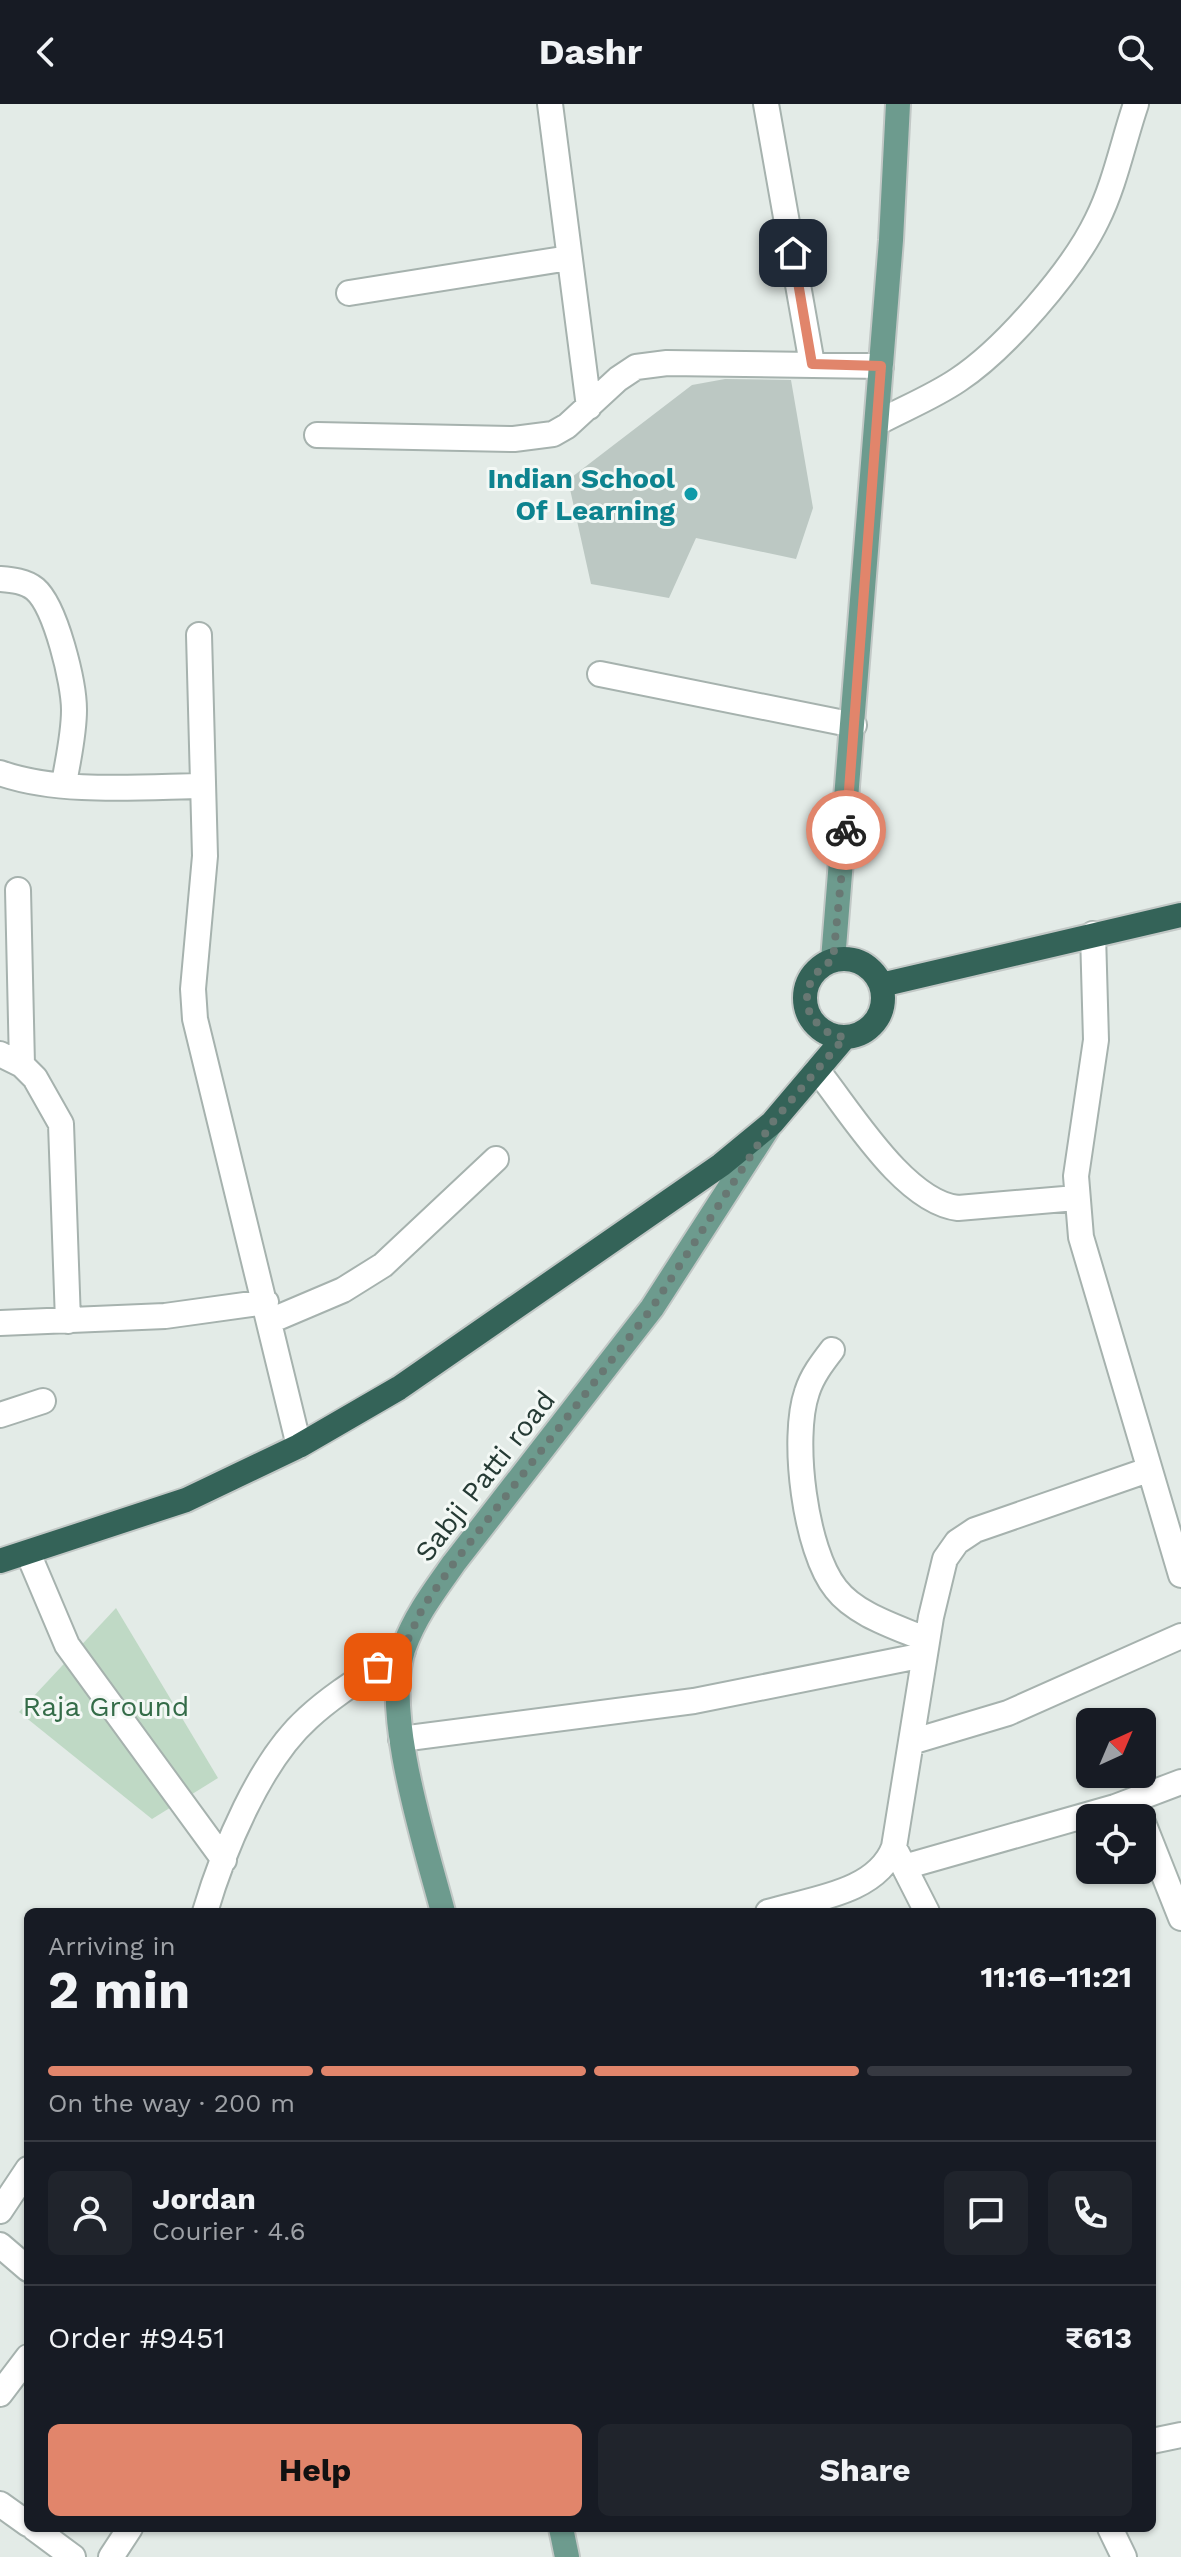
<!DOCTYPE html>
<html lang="en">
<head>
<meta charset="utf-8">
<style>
  :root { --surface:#171b24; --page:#20242c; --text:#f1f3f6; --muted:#9ea1a6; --line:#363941; --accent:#e1856b }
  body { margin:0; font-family:"Work Sans",sans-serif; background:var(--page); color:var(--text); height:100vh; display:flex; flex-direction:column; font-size:30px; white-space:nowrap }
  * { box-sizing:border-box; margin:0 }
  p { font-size:26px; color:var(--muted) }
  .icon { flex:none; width:44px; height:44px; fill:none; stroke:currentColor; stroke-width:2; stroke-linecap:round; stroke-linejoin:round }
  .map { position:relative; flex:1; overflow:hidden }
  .details { position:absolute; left:24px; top:1804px; width:1132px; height:624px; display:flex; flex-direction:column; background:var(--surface); border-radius:12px; box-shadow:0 2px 6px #0004 }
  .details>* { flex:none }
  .needle { width:52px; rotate:44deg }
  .tools { position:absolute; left:1076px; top:1604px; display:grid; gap:16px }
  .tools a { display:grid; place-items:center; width:80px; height:80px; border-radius:12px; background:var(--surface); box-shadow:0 2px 6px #0004; font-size:40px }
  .pin { position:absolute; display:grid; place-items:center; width:68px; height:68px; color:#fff; margin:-34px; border-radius:16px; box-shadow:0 4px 12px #0006 }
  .courier { position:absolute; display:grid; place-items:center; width:80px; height:80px; margin:-40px; border:6px solid #e1856b; border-radius:50%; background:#fff; color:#222; box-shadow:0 2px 10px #0007 }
  .overview em { font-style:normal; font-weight:700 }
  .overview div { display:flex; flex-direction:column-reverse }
  .overview { display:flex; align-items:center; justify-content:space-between; height:136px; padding:0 24px }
  h1 { font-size:52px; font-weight:700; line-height:60px }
  .bar { display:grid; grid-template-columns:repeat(4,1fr); gap:12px 8px; align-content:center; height:96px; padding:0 24px }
  .bar i { height:10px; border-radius:6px; background:var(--line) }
  .bar .active { background:var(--accent) }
  .bar p { grid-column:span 4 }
  .line { display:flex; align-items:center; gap:20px; padding:0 24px; border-top:2px solid var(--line) }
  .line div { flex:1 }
  .round { display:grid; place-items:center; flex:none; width:84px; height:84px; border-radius:12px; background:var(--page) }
  .button { display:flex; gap:16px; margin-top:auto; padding:16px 24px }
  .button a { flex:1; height:92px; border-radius:12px; background:var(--accent); color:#111; font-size:32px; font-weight:700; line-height:92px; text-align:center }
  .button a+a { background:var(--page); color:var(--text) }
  header { display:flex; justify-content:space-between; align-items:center; height:104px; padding:0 24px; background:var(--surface); font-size:36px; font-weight:700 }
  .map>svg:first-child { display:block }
</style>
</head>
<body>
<header><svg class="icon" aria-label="back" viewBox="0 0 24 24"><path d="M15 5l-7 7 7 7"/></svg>Dashr<svg class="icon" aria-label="search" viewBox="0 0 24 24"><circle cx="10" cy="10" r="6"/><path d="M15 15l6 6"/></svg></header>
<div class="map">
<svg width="1181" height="2453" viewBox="0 0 1181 2453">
  <rect width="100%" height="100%" fill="#e3ebe7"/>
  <path fill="#bfd9c5" d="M116,1504L218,1674L152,1715L19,1608Z"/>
  <path fill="#bcc8c3" d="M725,275L791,276L813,404L796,455L696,434L669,494L591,480L568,376L692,281Z"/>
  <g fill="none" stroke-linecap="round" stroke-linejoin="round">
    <defs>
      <path id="minor" d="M550,0L589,303
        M766,0L812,260
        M349,189L569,154
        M877,319C903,305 933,293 958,276C1005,245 1073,166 1097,116C1115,80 1123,38 1136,0
        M317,331L514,335L553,330L567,322L618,275L636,263L667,259L881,262
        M0,475C12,476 25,477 35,485C56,503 74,579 74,606C74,631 68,655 64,680
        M199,531L205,752L193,885L195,915L299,1342
        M600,570L854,621
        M0,669C59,690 140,683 203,682
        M18,786L22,961
        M1093,830L1096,936L1076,1072L1081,1133L1181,1471
        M0,950L22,961L35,974L61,1020L68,1217
        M817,966C850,1007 904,1098 958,1104L1076,1094
        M270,1217L343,1186L383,1161L496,1055
        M0,1219L165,1212L266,1198
        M832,1246C822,1259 812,1272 807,1288C791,1334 805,1447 836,1485C856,1511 897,1523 927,1536
        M0,1311L43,1297
        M28,1449L67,1541L224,1756
        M401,1635L694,1597L924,1551
        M911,1638L1008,1609L1181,1532
        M1142,1716L1181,1814
        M897,1749L927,1808
        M904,1763L1115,1703L1181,1678
        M205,1808C223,1747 260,1657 308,1614C336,1588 371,1568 403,1546
        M768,1808C811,1795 877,1789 894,1743L931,1513L945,1455L957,1438L975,1426L1148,1366
        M0,2107L28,2065
        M0,2141L28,2165
        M0,2290L28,2253
        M1152,2337L1181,2331
        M0,2400L28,2420
        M34,2424L73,2453
        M1110,2424L1124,2453
        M111,2453L130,2424"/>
      <path id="major" d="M833,856L891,136L898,0
        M443,1808C426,1743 381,1606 404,1543C415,1512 435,1486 454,1459L652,1204L768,1024
        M561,2424L567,2453"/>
      <path id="highway" d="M805 894a39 39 0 1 1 78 0a39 39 0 1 1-78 0Z
        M881,881L1181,811
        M0,1457L186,1396L299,1342L399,1284L721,1061L772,1019L845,933"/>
    </defs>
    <use href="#minor" stroke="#a6b2ae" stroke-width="28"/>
    <use href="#major" stroke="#c2c8c6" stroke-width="28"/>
    <use href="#highway" stroke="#c2c8c6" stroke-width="28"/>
    <use href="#minor" stroke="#fff" stroke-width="24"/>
    <use href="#major" stroke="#6d9b8e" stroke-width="24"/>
    <use href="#highway" stroke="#346358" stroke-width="24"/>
  </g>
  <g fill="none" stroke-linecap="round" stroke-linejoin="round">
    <path stroke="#687873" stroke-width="8" stroke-dasharray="0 14.4" d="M378,1563L403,1546L423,1503L454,1459L652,1204L772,1019L845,933L831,931L810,913L806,886L821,863L833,856L846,726"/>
    <path stroke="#e1856b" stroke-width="10" d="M793,149L812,260L881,262L846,726"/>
  </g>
  <circle fill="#0f9aa8" stroke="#f3f8f5" stroke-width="3" cx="691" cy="390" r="8"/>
  <g text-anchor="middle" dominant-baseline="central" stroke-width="6" stroke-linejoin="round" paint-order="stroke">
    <g font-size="28" font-weight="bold" fill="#0d838f" stroke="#f3f8f5" text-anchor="end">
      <text x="675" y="374">Indian School<tspan x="675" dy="32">Of Learning</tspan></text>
    </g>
    <g font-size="28" fill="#253a34" stroke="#f3f8f5">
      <text transform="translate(485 1372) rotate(-52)">Sabji Patti road</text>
    </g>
    <g font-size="28" fill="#346c48" stroke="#f3f8f5">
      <text x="106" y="1602">Raja Ground</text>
    </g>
  </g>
</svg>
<div class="tools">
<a><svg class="needle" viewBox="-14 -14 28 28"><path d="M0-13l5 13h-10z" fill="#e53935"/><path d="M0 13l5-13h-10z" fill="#9ea1a6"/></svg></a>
<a><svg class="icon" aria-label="locate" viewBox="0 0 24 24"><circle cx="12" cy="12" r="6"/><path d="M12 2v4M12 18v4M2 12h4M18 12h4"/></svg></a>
</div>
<div class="pin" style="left:378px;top:1563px;background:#ea580c"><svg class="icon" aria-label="bag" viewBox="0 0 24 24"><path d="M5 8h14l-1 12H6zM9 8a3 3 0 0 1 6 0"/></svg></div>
<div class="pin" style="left:793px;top:149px;background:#1f2937"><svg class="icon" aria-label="home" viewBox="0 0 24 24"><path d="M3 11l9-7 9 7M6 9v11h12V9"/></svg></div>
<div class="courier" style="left:846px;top:726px"><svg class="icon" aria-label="bike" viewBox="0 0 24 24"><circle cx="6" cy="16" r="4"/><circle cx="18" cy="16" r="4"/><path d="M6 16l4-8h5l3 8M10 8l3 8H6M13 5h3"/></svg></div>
<section class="details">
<div class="overview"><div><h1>2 min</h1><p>Arriving in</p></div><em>11:16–11:21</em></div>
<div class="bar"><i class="active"></i><i class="active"></i><i class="active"></i><i></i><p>On the way · 200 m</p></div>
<div class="line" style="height:144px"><a class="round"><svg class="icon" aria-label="person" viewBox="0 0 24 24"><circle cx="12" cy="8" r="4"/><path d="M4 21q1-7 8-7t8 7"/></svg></a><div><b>Jordan</b><p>Courier · 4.6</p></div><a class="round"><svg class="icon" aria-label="chat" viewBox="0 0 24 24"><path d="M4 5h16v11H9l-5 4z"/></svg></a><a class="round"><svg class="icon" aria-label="phone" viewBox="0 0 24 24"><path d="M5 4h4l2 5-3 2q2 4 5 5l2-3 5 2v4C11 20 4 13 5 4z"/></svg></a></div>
<div class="line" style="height:104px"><div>Order #9451</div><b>₹613</b></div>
<div class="button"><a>Help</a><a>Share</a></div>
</section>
</div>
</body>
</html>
